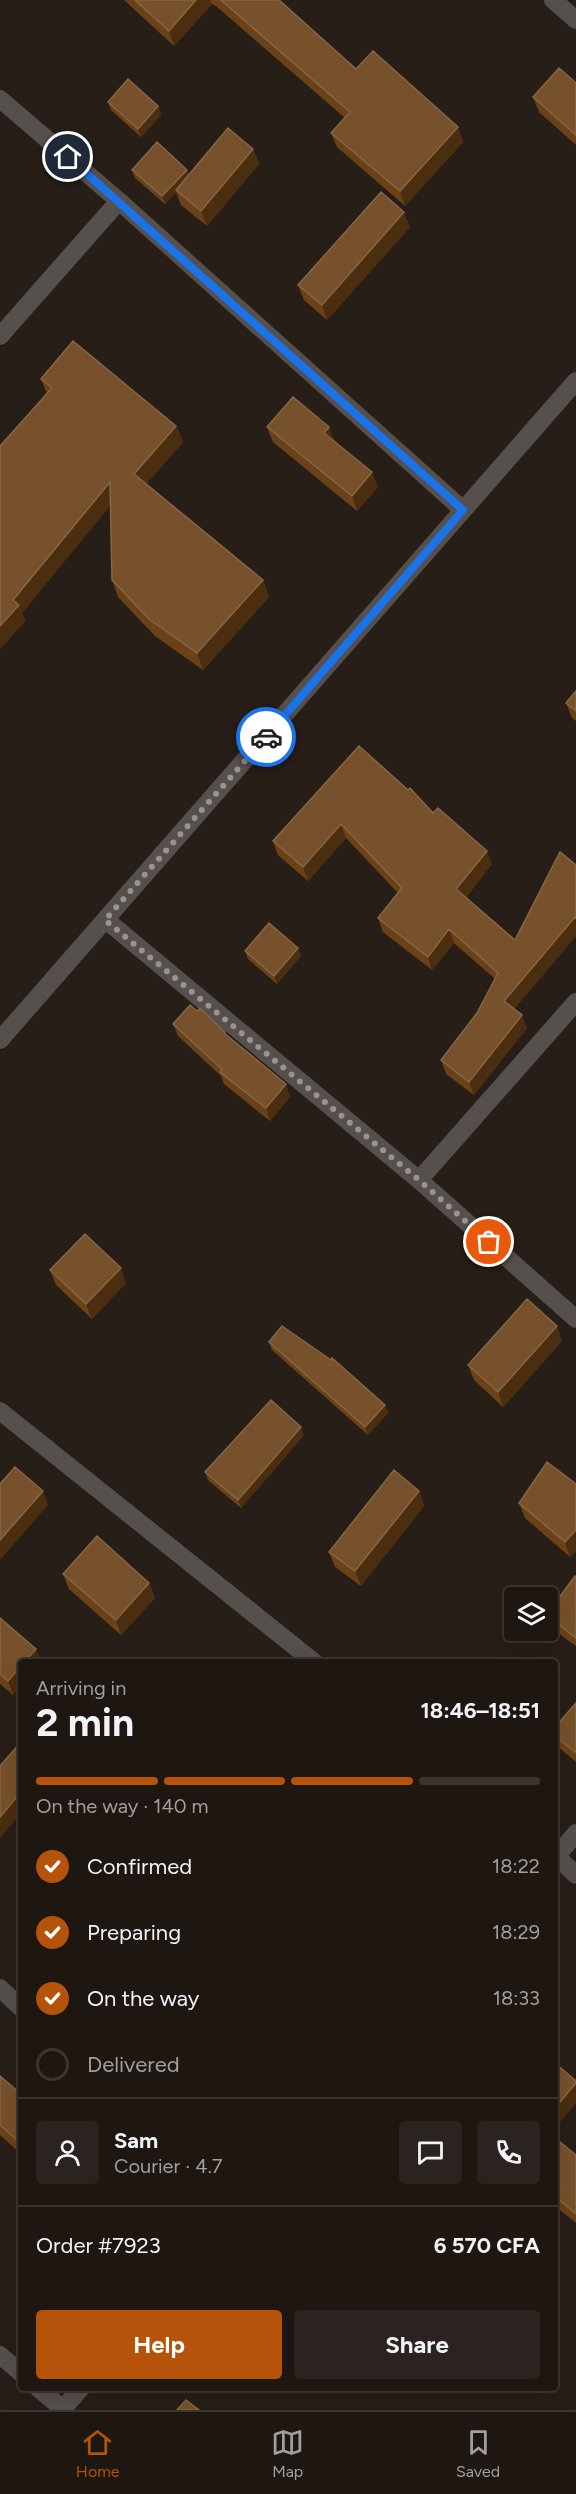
<!DOCTYPE html>
<html lang="en">
<head>
<meta charset="utf-8">
<style>
  :root { --surface:#1d1611; --page:#2a231f; --text:#f1f3f6; --muted:#a09f9f; --line:#3b3531; --accent:#b45309 }
  body { margin:0; font-family:Figtree,sans-serif; background:var(--page); color:var(--text); height:100vh; display:flex; flex-direction:column; font-size:22px; white-space:nowrap }
  * { box-sizing:border-box; margin:0 }
  p { font-size:20px; color:var(--muted) }
  .icon { flex:none; width:33px; height:33px; fill:none; stroke:currentColor; stroke-width:2; stroke-linecap:round; stroke-linejoin:round }
  .map { position:relative; flex:1; overflow:hidden }
  .side { position:absolute; left:18px; top:1659px; width:540px; height:732px; display:flex; flex-direction:column; background:var(--surface); border-radius:6px; box-shadow:0 6px 24px #0002,0 0 0 2px var(--line) }
  .side>* { flex:none }
  .controls { position:absolute; left:504px; top:1587px; display:grid; gap:12px }
  .controls a { display:grid; place-items:center; width:54px; height:54px; border-radius:6px; background:var(--surface); box-shadow:0 6px 24px #0002,0 0 0 2px var(--line); font-size:30px }
  .pin { position:absolute; display:grid; place-items:center; width:51px; height:51px; color:#fff; margin:-26px; border:3px solid #fff; border-radius:50%; box-shadow:0 2px 6px #0007 }
  .courier { position:absolute; display:grid; place-items:center; width:60px; height:60px; margin:-30px; border:4px solid #1a73e8; border-radius:50%; background:#fff; color:#222; box-shadow:0 2px 8px #0007 }
  .overview em { font-style:normal; font-weight:700 }
  .overview div { display:flex; flex-direction:column-reverse }
  .overview { display:flex; align-items:center; justify-content:space-between; height:102px; padding:0 18px }
  h1 { font-size:39px; font-weight:700; line-height:45px }
  .bar { display:grid; grid-template-columns:repeat(4,1fr); gap:9px 6px; align-content:center; height:72px; padding:0 18px }
  .bar i { height:8px; border-radius:4px; background:var(--line) }
  .bar .on { background:var(--accent) }
  .bar p { grid-column:span 4 }
  .line { display:flex; align-items:center; gap:15px; padding:0 18px; border-top:2px solid var(--line) }
  .line div { flex:1 }
  .round { display:grid; place-items:center; flex:none; width:63px; height:63px; border-radius:6px; background:var(--page) }
  ol { padding:0 18px; list-style:none }
  li { display:flex; align-items:center; gap:18px; height:66px }
  li p { margin-inline-start:auto }
  li .icon { padding:6px; border-radius:50%; background:var(--accent); color:#fff; stroke-width:4 }
  li:last-child { color:var(--muted) }
  li i { width:33px; height:33px; border:3px solid var(--line); border-radius:50% }
  .primary-button { display:flex; gap:12px; margin-top:auto; padding:12px 18px }
  .primary-button a { flex:1; height:69px; border-radius:6px; background:var(--accent); color:#fff; font-size:24px; font-weight:700; line-height:69px; text-align:center }
  .primary-button a+a { background:var(--page); color:var(--text) }
  .menu { display:flex; justify-content:space-around; align-items:center; height:84px; border-top:2px solid var(--line); background:var(--surface); font-size:16px; color:var(--muted) }
  .menu a { display:grid; justify-items:center; gap:3px }
  .menu .on { color:var(--accent) }
  .map>svg:first-child { display:block }
</style>
</head>
<body>
<div class="map">
<svg width="576" height="2410" viewBox="0 0 576 2410">
  <rect width="100%" height="100%" fill="#271e17"/>
  <g fill="none" stroke-linecap="round" stroke-linejoin="round">
    <path stroke="#554f4d" stroke-width="18" d="M553,0L576,20
      M0,99L119,201L463,510
      M0,336L119,201
      M106,920L419,1180L576,1319
      M0,1040L576,381
      M419,1180L576,1002
      M0,1411L314,1662
      M555,1855L576,1875
      M555,1858L576,1833
      M0,1988L21,2008
      M0,2355L21,2373
      M38,2388L63,2409
      M62,2410L81,2388"/>
  </g>
  <path fill="#6b4218" d="M124,0H279L356,69L458,127L463,142L405,206L337,147L331,133L345,118L216,6L212,4L174,46Z
    M576,83V145L539,112L533,97Z
    M108,102L158,106L161,115L141,137L111,110Z
    M253,149L259,164L207,226L181,205L176,192L165,204L135,178L132,170H187L189,175Z
    M410,227L327,320L304,300L298,285Z
    M41,379L176,426L183,442L146,484L263,580L269,597L203,670L155,636L118,597L112,580L110,505L22,613L25,621L0,649V446L47,394Z
    M267,427L334,441L378,487L357,511L273,442Z
    M576,691V721L572,718L566,703Z
    M359,746L492,864L466,897L515,940L576,865V936L514,1009L527,1028L474,1095L446,1074L441,1060L477,1013L495,979L454,943L432,970L383,932L378,918L398,893L346,838L308,881L278,855L273,841Z
    M298,948L301,956L277,984L248,959L245,951Z
    M173,1024L225,1032L226,1035L286,1084L290,1097L270,1121L224,1084L221,1076L178,1036Z
    M50,1270L126,1283L92,1319L56,1285Z
    M562,1341L503,1407L474,1380L468,1365Z
    M269,1342L385,1405L388,1413L368,1435L272,1350Z
    M304,1435L241,1508L208,1480L205,1472Z
    M576,1484V1551L570,1557L525,1518L519,1503Z
    M419,1491L424,1506L361,1586L335,1567L329,1552Z
    M63,1574L149,1583L155,1598L121,1635L69,1589Z
    M576,1577V1646L550,1627L548,1620V1613Z
    M0,1618L36,1649L41,1662H21L13,1695L0,1684Z
    M576,1703V1762L555,1744V1727Z
    M0,2076L21,2094V2154L0,2135Z
    M555,2138L576,2155V2223L560,2210L555,2196Z"/>
  <path fill="#4b2d0f" d="M196,0H210L212,4L174,46L169,31Z
    M158,106L161,115L141,137L138,129Z
    M458,127L463,142L405,206L400,191Z
    M253,149L259,164L207,226L201,211Z
    M187,170L190,178L176,190V192L165,204L162,196Z
    M404,212L410,227L327,320L322,305Z
    M176,426L183,442L140,491L134,474Z
    M329,427L335,442L324,433Z
    M372,472L378,487L357,511L352,496Z
    M110,482L116,499L22,613L25,621L0,649V626L13,600Z
    M263,580L269,597L203,670L197,653Z
    M341,824L346,838L308,881L303,867Z
    M487,851L492,864L461,902L456,889Z
    M575,917L576,920V936L509,1015L504,1001Z
    M449,929L454,943L432,970L428,957Z
    M298,948L301,956L277,984L274,976Z
    M522,1015L527,1028L474,1095L469,1082Z
    M286,1084L290,1097L270,1121L266,1108Z
    M121,1268L126,1283L92,1319L86,1304Z
    M557,1326L562,1341L503,1407L498,1392Z
    M385,1405L388,1413L368,1435L365,1427Z
    M301,1427L304,1435L241,1508L238,1500Z
    M43,1491L48,1505L0,1560V1540Z
    M419,1491L424,1506L361,1586L355,1571Z
    M576,1530V1551L570,1557L565,1542Z
    M149,1583L155,1598L121,1635L116,1620Z
    M36,1649L41,1662H24Z
    M21,1666V1686L13,1695L8,1681Z
    M21,1792V1813L0,1838V1817Z
    M576,2083V2103L555,2128V2108Z
    M21,2138V2149L18,2141Z"/>
  <path fill="#77512b" stroke="#866644" stroke-width="1.5" d="M135,0H196L169,31Z
    M221,0H279L356,69L373,51L458,127L400,191L331,133L350,112Z
    M559,68L576,83V135L533,97Z
    M128,79L158,106L138,129L108,102Z
    M228,128L253,149L201,211L176,190Z
    M157,142L187,170L162,196L132,170Z
    M381,192L404,212L322,305L298,285Z
    M73,341L176,426L134,474L263,580L197,653L149,619L112,580L110,482L13,600L19,605L0,626V446L52,388L41,379Z
    M293,397L329,427L324,433L372,472L352,496L267,427Z
    M576,691V711L566,703Z
    M359,746L408,790L410,788L433,813L438,808L487,851L456,889L515,940L560,852L576,865V918L575,917L504,1001L522,1015L469,1082L441,1060L477,1013L498,973L449,929L428,957L378,918L402,888L341,824L303,867L273,841Z
    M269,923L298,948L274,976L245,951Z
    M190,1005L197,1011L200,1008L225,1032L224,1033L286,1084L266,1108L220,1072L222,1069L173,1024Z
    M85,1234L121,1268L86,1304L50,1270Z
    M527,1299L557,1326L498,1392L468,1365Z
    M282,1326L331,1360L332,1358L385,1405L365,1427L269,1342Z
    M271,1400L301,1427L238,1500L205,1472Z
    M547,1462L576,1484V1530L565,1542L519,1503Z
    M15,1467L43,1491L0,1540V1484Z
    M394,1470L419,1491L355,1571L329,1552Z
    M97,1536L149,1583L116,1620L63,1574Z
    M575,1576L576,1577V1638L548,1616V1613Z
    M0,1618L36,1649L24,1662H21V1666L8,1681L0,1674Z
    M576,1703V1751L575,1752L555,1736V1727Z
    M21,1742V1792L0,1817V1766Z
    M555,2063L576,2081V2083L555,2108Z
    M0,2076L21,2094V2138L18,2141L0,2125Z
    M555,2138L576,2155V2214L555,2196L560,2190L555,2186Z
    M186,2400L199,2410H177Z"/>
  <g fill="none" stroke-linecap="round" stroke-linejoin="round">
    <path stroke="#9a938d" stroke-width="6" stroke-dasharray="0 10.8" d="M266,737L105,920L419,1180L489,1242"/>
    <path stroke="#1a73e8" stroke-width="8" d="M68,157L463,510L266,737"/>
  </g>
</svg>
<div class="controls">
<a><svg class="icon" aria-label="layers" viewBox="0 0 24 24"><path d="M12 4l9 5-9 5-9-5zM3 14l9 5 9-5"/></svg></a>
</div>
<div class="pin" style="left:489px;top:1242px;background:#ea580c"><svg class="icon" aria-label="bag" viewBox="0 0 24 24"><path d="M5 8h14l-1 12H6zM9 8a3 3 0 0 1 6 0"/></svg></div>
<div class="pin" style="left:68px;top:157px;background:#1f2937"><svg class="icon" aria-label="home" viewBox="0 0 24 24"><path d="M3 11l9-7 9 7M6 9v11h12V9"/></svg></div>
<div class="courier" style="left:266px;top:737px"><svg class="icon" aria-label="car" viewBox="0 0 24 24"><path d="M5 17H2v-5l4-1 3-4h7l3 4 3 1v5h-3M9 17h6M6 11h13"/><circle cx="7" cy="17" r="2"/><circle cx="17" cy="17" r="2"/></svg></div>
<section class="side">
<div class="overview"><div><h1>2 min</h1><p>Arriving in</p></div><em>18:46–18:51</em></div>
<div class="bar"><i class="on"></i><i class="on"></i><i class="on"></i><i></i><p>On the way · 140 m</p></div>
<ol>
<li><svg class="icon" aria-label="check" viewBox="0 0 24 24"><path d="M5 12l5 5 9-10"/></svg>Confirmed<p>18:22</p></li>
<li><svg class="icon" aria-label="check" viewBox="0 0 24 24"><path d="M5 12l5 5 9-10"/></svg>Preparing<p>18:29</p></li>
<li><svg class="icon" aria-label="check" viewBox="0 0 24 24"><path d="M5 12l5 5 9-10"/></svg>On the way<p>18:33</p></li>
<li><i></i>Delivered</li>
</ol>
<div class="line" style="height:108px"><a class="round"><svg class="icon" aria-label="person" viewBox="0 0 24 24"><circle cx="12" cy="8" r="4"/><path d="M4 21q1-7 8-7t8 7"/></svg></a><div><b>Sam</b><p>Courier · 4.7</p></div><a class="round"><svg class="icon" aria-label="chat" viewBox="0 0 24 24"><path d="M4 5h16v11H9l-5 4z"/></svg></a><a class="round"><svg class="icon" aria-label="phone" viewBox="0 0 24 24"><path d="M5 4h4l2 5-3 2q2 4 5 5l2-3 5 2v4C11 20 4 13 5 4z"/></svg></a></div>
<div class="line" style="height:78px"><div>Order #7923</div><b>6 570 CFA</b></div>
<div class="primary-button"><a>Help</a><a>Share</a></div>
</section>
</div>
<nav class="menu">
<a class="on"><svg class="icon" aria-label="home" viewBox="0 0 24 24"><path d="M3 11l9-7 9 7M6 9v11h12V9"/></svg>Home</a>
<a><svg class="icon" aria-label="map" viewBox="0 0 24 24"><path d="M3 6l6-2 6 2 6-2v14l-6 2-6-2-6 2zM9 4v14M15 6v14"/></svg>Map</a>
<a><svg class="icon" aria-label="saved" viewBox="0 0 24 24"><path d="M7 4h10v16l-5-4-5 4z"/></svg>Saved</a>
</nav>
</body>
</html>
